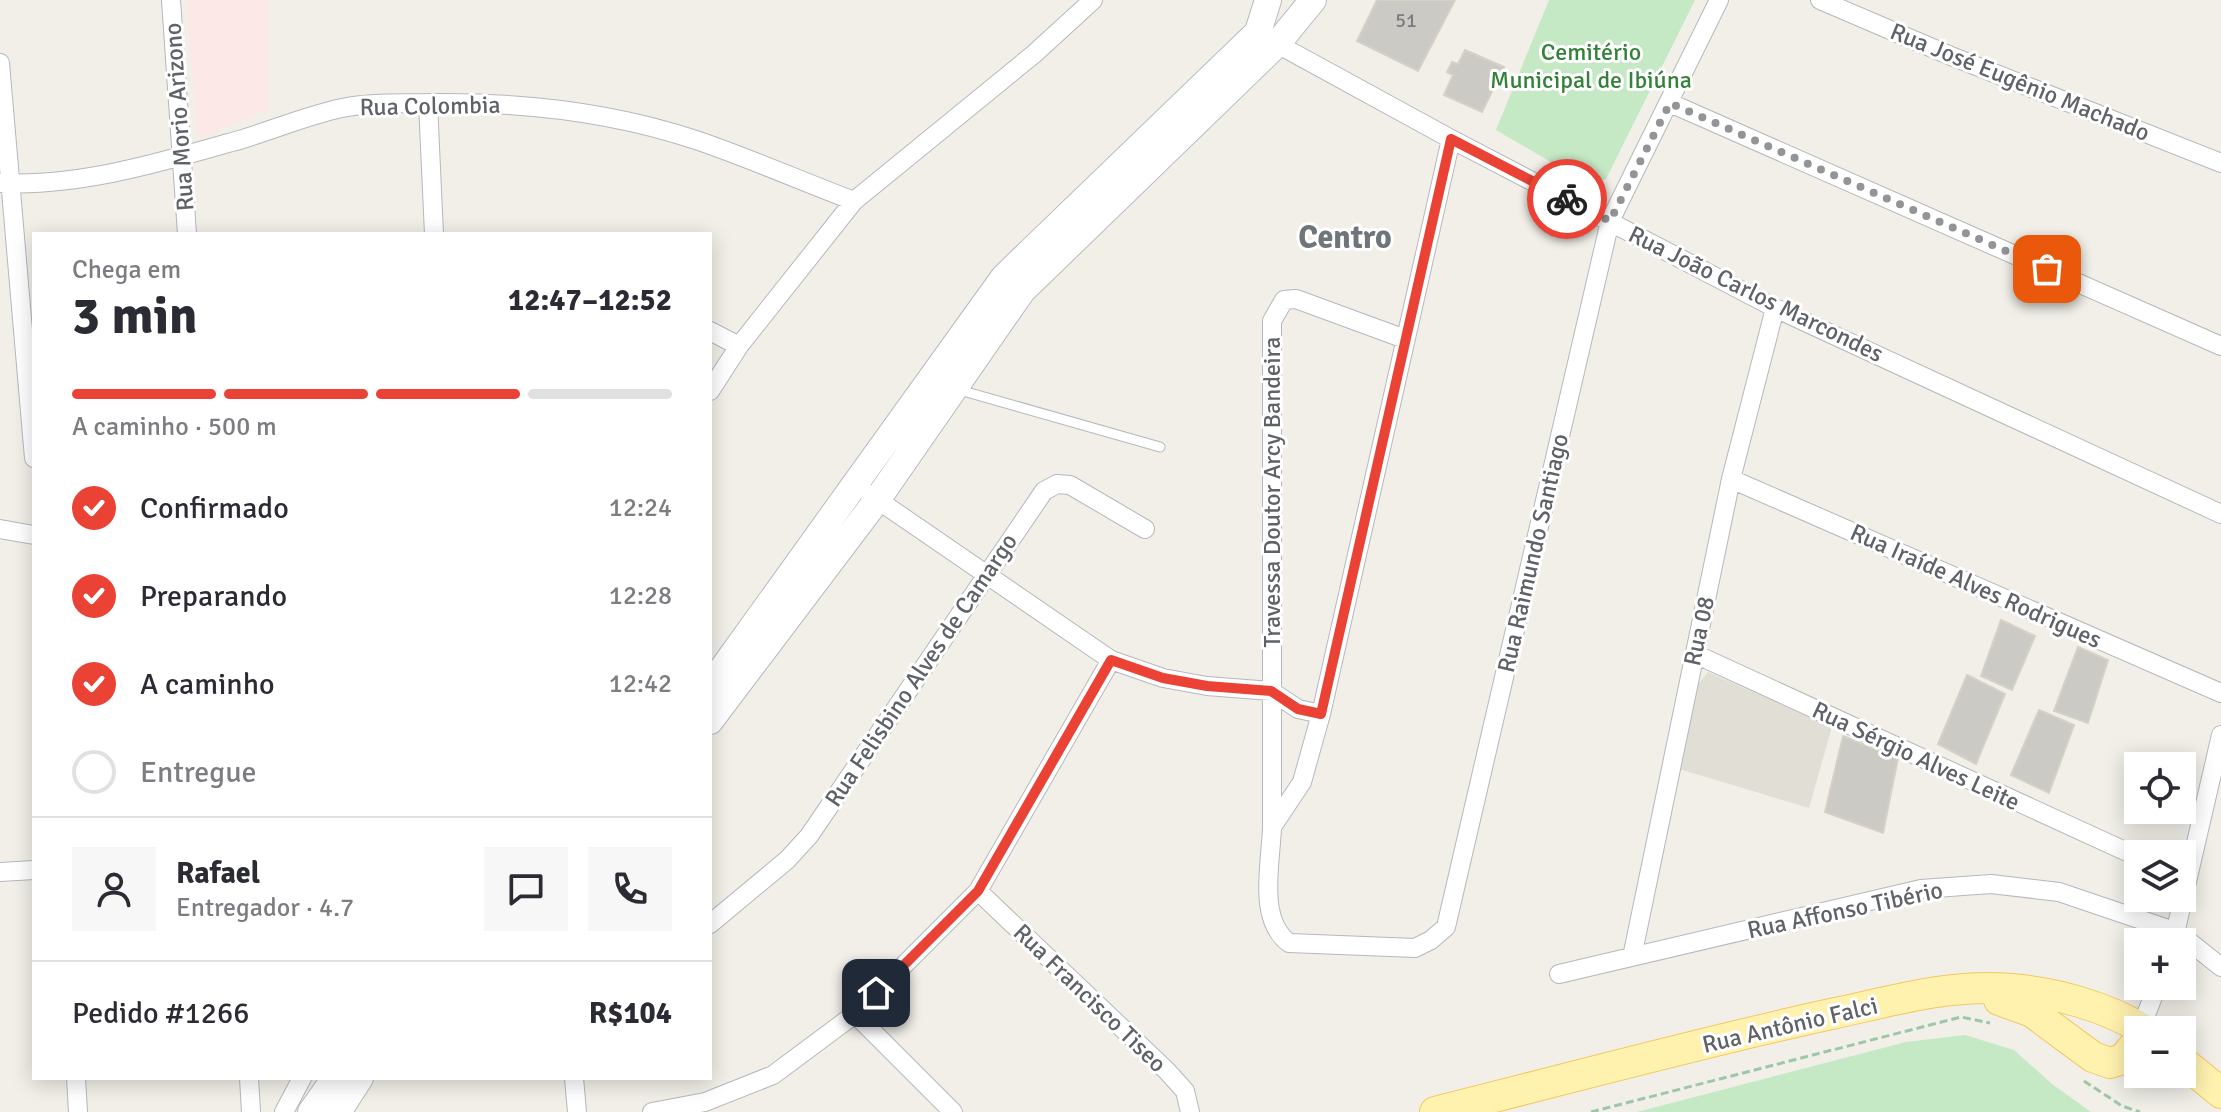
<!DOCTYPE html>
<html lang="pt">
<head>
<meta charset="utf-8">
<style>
  :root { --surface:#fff; --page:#f7f7f7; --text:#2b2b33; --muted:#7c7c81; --line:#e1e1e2; --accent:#ea4335 }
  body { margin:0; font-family:Signika,sans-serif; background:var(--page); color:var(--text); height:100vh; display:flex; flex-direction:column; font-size:30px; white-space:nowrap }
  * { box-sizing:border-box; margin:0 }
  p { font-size:26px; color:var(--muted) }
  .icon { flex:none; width:44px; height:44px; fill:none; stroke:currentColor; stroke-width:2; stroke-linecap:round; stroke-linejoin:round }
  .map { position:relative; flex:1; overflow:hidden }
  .panel { position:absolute; left:32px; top:232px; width:680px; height:848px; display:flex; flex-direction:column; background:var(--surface); border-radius:0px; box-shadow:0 4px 20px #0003 }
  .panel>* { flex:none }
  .tools { position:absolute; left:2124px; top:752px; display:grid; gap:16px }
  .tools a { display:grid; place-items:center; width:72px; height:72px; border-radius:0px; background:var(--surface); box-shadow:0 4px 20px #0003; font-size:40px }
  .pin { position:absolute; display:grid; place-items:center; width:68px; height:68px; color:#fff; margin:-34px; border-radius:16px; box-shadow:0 4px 12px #0006 }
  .courier { position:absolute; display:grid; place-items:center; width:80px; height:80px; margin:-40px; border:6px solid #ea4335; border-radius:50%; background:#fff; color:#222; box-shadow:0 2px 10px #0007 }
  .overview em { font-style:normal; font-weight:700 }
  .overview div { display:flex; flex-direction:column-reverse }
  .overview { display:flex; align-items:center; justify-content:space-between; height:136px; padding:0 40px }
  h1 { font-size:52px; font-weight:700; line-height:60px }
  .bar { display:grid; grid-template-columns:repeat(4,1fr); gap:12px 8px; align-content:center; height:96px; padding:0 40px }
  .bar i { height:10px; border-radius:6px; background:var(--line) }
  .bar .active { background:var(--accent) }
  .bar p { grid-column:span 4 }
  .line { display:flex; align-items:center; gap:20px; padding:0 40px; border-top:2px solid var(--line) }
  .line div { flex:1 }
  .round { display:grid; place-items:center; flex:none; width:84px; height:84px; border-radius:0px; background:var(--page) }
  ol { padding:0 40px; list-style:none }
  li { display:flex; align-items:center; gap:24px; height:88px }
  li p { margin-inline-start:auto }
  li .icon { padding:8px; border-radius:50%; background:var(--accent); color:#fff; stroke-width:4 }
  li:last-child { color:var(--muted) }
  li i { width:44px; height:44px; border:4px solid var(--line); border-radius:50% }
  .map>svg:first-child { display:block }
</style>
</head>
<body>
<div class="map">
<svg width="2221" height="1112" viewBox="0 0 2221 1112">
  <rect width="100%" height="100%" fill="#f1efe8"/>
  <path fill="#e1ded6" d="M1708,672L1832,727L1809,808L1676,768L1696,687Z"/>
  <path fill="#fce8e6" d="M186,0H268V109L204,137L198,136Z"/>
  <path fill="#c5e8c5" d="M1549,0H1695L1606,179L1589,184L1496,130Z
    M1965,1035L2014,1050L2052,1084L2091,1112H1637L1906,1042Z"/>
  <path fill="#cccac5" stroke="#d6d1c6" stroke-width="2" d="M1377,0H1455L1418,71L1357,41Z
    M1465,50L1504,67L1482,112L1444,95L1453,75L1447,72L1452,62L1458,64Z
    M2001,620L2035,636L2012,690L1981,676Z
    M2078,647L2108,660L2088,723L2054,711Z
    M1967,675L2005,694L1976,764L1938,744Z
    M2039,710L2074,725L2049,793L2011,775Z
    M1843,736L1898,758L1883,833L1825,812Z"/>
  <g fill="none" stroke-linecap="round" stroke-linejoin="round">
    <defs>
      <path id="lane" d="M956,389L1160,447"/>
      <path id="street" d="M171,0L187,234
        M1820,0L1951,56L2221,163
        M1268,39L1451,139L1775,308L2221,514
        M0,63L34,458
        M428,103L434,234
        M1670,103L2221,346
        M0,183C77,187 159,163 232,142C269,132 304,116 342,108C372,102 402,104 433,103C520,102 612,112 696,140C749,158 801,181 854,201
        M710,331L739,346
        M1405,339L1296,299L1284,300L1272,321V827C1271,863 1257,919 1289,943L1415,948L1431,940L1446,927L1610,221L1719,0
        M710,391L739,346L854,201L1034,54L1093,0
        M1731,479L2221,693
        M869,494L1111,660L1163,678L1207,686L1271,691L1298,709L1321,714
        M0,529L34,535
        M1695,654L2138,857
        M1272,827L1302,782L1321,714L1451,139
        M0,872L34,870
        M978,891L1167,1071L1185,1091L1190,1112
        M710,924L787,860L809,836L1044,491L1057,484L1070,485L1145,529
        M2173,942L2221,735
        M1632,957L1731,479L1775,308
        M1559,974L1921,889L1991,884L2059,892L2177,932L2221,967
        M855,1014L953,1112
        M2141,1028L2157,986
        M76,1078L78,1112
        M249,1078L251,1112
        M574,1078L577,1112
        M284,1112L302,1078
        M652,1112L705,1102L773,1075L855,1014L978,891L1111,660"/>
      <path id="secondary" d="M710,686L1004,277L1258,32L1268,0
        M710,721L877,500L1022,291L1277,44L1313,0
        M311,1112L335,1078
        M338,1112L360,1078"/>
      <path id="primary" d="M1999,1000L2032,1012L2093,1057L2110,1063L2123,1059L2138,1041
        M2182,1061L2221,1093
        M1435,1112C1567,1079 1698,1043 1831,1014C1889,1002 1951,983 2011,989C2056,993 2105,1006 2144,1030"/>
    </defs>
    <use href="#lane" stroke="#b5b8bc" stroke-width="11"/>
    <use href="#street" stroke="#b5b8bc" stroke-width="20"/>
    <use href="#secondary" stroke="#b6babf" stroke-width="28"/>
    <use href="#primary" stroke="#f2c960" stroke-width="32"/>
    <path stroke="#9cc7a9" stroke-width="3" stroke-dasharray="8 4" stroke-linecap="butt" d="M2084,1081L2122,1106L2140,1112
      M1591,1112L1961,1017L1990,1023"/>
    <use href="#lane" stroke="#fff" stroke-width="9"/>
    <use href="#street" stroke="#fff" stroke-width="18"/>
    <use href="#secondary" stroke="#fff" stroke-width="26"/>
    <use href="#primary" stroke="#fff2af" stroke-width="30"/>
  </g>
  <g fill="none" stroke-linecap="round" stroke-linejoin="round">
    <path stroke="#929495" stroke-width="8" stroke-dasharray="0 14.4" d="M1567,199L1610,221L1670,103L2047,269"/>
    <path stroke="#ea4335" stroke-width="10" d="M876,993L978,891L1111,660L1163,678L1207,686L1271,691L1298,709L1321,714L1451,139L1567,199"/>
  </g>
  <g text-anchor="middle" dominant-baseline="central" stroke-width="6" stroke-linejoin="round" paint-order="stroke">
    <g font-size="20" fill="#7a7d7f">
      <text x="1406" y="20">51</text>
    </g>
    <g font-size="24" fill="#348238" stroke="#fff">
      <text x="1591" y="52">Cemitério<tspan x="1591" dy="28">Municipal de Ibiúna</tspan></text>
    </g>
    <g font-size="24" fill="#5f6368" stroke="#fff">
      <text transform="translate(2020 82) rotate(22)">Rua José Eugênio Machado</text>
      <text transform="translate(430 106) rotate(-1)">Rua Colombia</text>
      <text transform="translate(179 117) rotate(-94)">Rua Morio Arizono</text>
      <text transform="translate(1756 294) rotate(26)">Rua João Carlos Marcondes</text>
      <text transform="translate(1272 492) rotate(-90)">Travessa Doutor Arcy Bandeira</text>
      <text transform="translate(1533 553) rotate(-77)">Rua Raimundo Santiago</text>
      <text transform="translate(1976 586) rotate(24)">Rua Iraíde Alves Rodrigues</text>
      <text transform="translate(1699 631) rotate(-78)">Rua 08</text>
      <text transform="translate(921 670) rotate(-56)">Rua Felisbino Alves de Camargo</text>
      <text transform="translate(1916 756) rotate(25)">Rua Sérgio Alves Leite</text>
      <text transform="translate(1845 910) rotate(-12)">Rua Affonso Tibério</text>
      <text transform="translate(1090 998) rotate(44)">Rua Francisco Tiseo</text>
      <text transform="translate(1790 1025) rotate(-13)">Rua Antônio Falci</text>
    </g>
    <g font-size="32" font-weight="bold" fill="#70757a" stroke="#fff">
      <text x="1345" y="237">Centro</text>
    </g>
  </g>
</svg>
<div class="tools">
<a><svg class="icon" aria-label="locate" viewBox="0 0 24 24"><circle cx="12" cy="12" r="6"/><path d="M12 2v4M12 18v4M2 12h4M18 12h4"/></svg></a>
<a><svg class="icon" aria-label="layers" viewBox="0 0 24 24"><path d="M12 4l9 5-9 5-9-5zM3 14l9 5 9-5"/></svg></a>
<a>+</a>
<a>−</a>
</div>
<div class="pin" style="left:2047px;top:269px;background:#ea580c"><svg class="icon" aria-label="bag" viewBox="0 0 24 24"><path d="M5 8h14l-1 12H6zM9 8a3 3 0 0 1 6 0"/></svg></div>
<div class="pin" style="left:876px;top:993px;background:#1f2937"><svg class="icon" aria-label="home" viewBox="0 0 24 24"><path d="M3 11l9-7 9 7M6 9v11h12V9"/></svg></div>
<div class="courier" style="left:1567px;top:199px"><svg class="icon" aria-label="bike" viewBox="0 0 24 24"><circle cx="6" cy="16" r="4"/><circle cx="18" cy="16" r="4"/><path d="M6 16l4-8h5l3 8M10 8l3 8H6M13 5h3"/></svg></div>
<section class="panel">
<div class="overview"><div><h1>3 min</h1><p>Chega em</p></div><em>12:47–12:52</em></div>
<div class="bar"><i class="active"></i><i class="active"></i><i class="active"></i><i></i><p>A caminho · 500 m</p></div>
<ol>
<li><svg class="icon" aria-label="check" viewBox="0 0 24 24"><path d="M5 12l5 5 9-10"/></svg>Confirmado<p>12:24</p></li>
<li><svg class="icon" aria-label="check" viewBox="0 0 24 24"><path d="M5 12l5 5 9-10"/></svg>Preparando<p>12:28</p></li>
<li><svg class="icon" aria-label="check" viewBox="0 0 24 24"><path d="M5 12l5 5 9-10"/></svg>A caminho<p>12:42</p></li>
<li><i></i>Entregue</li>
</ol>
<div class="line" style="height:144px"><a class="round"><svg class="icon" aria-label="person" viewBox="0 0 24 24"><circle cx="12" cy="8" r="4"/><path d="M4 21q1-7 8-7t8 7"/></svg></a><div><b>Rafael</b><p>Entregador · 4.7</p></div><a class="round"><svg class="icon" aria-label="chat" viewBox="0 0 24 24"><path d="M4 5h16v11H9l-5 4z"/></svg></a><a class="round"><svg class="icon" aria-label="phone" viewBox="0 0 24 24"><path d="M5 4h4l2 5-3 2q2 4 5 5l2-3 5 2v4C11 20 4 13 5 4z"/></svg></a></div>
<div class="line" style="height:104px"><div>Pedido #1266</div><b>R$104</b></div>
</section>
</div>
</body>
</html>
